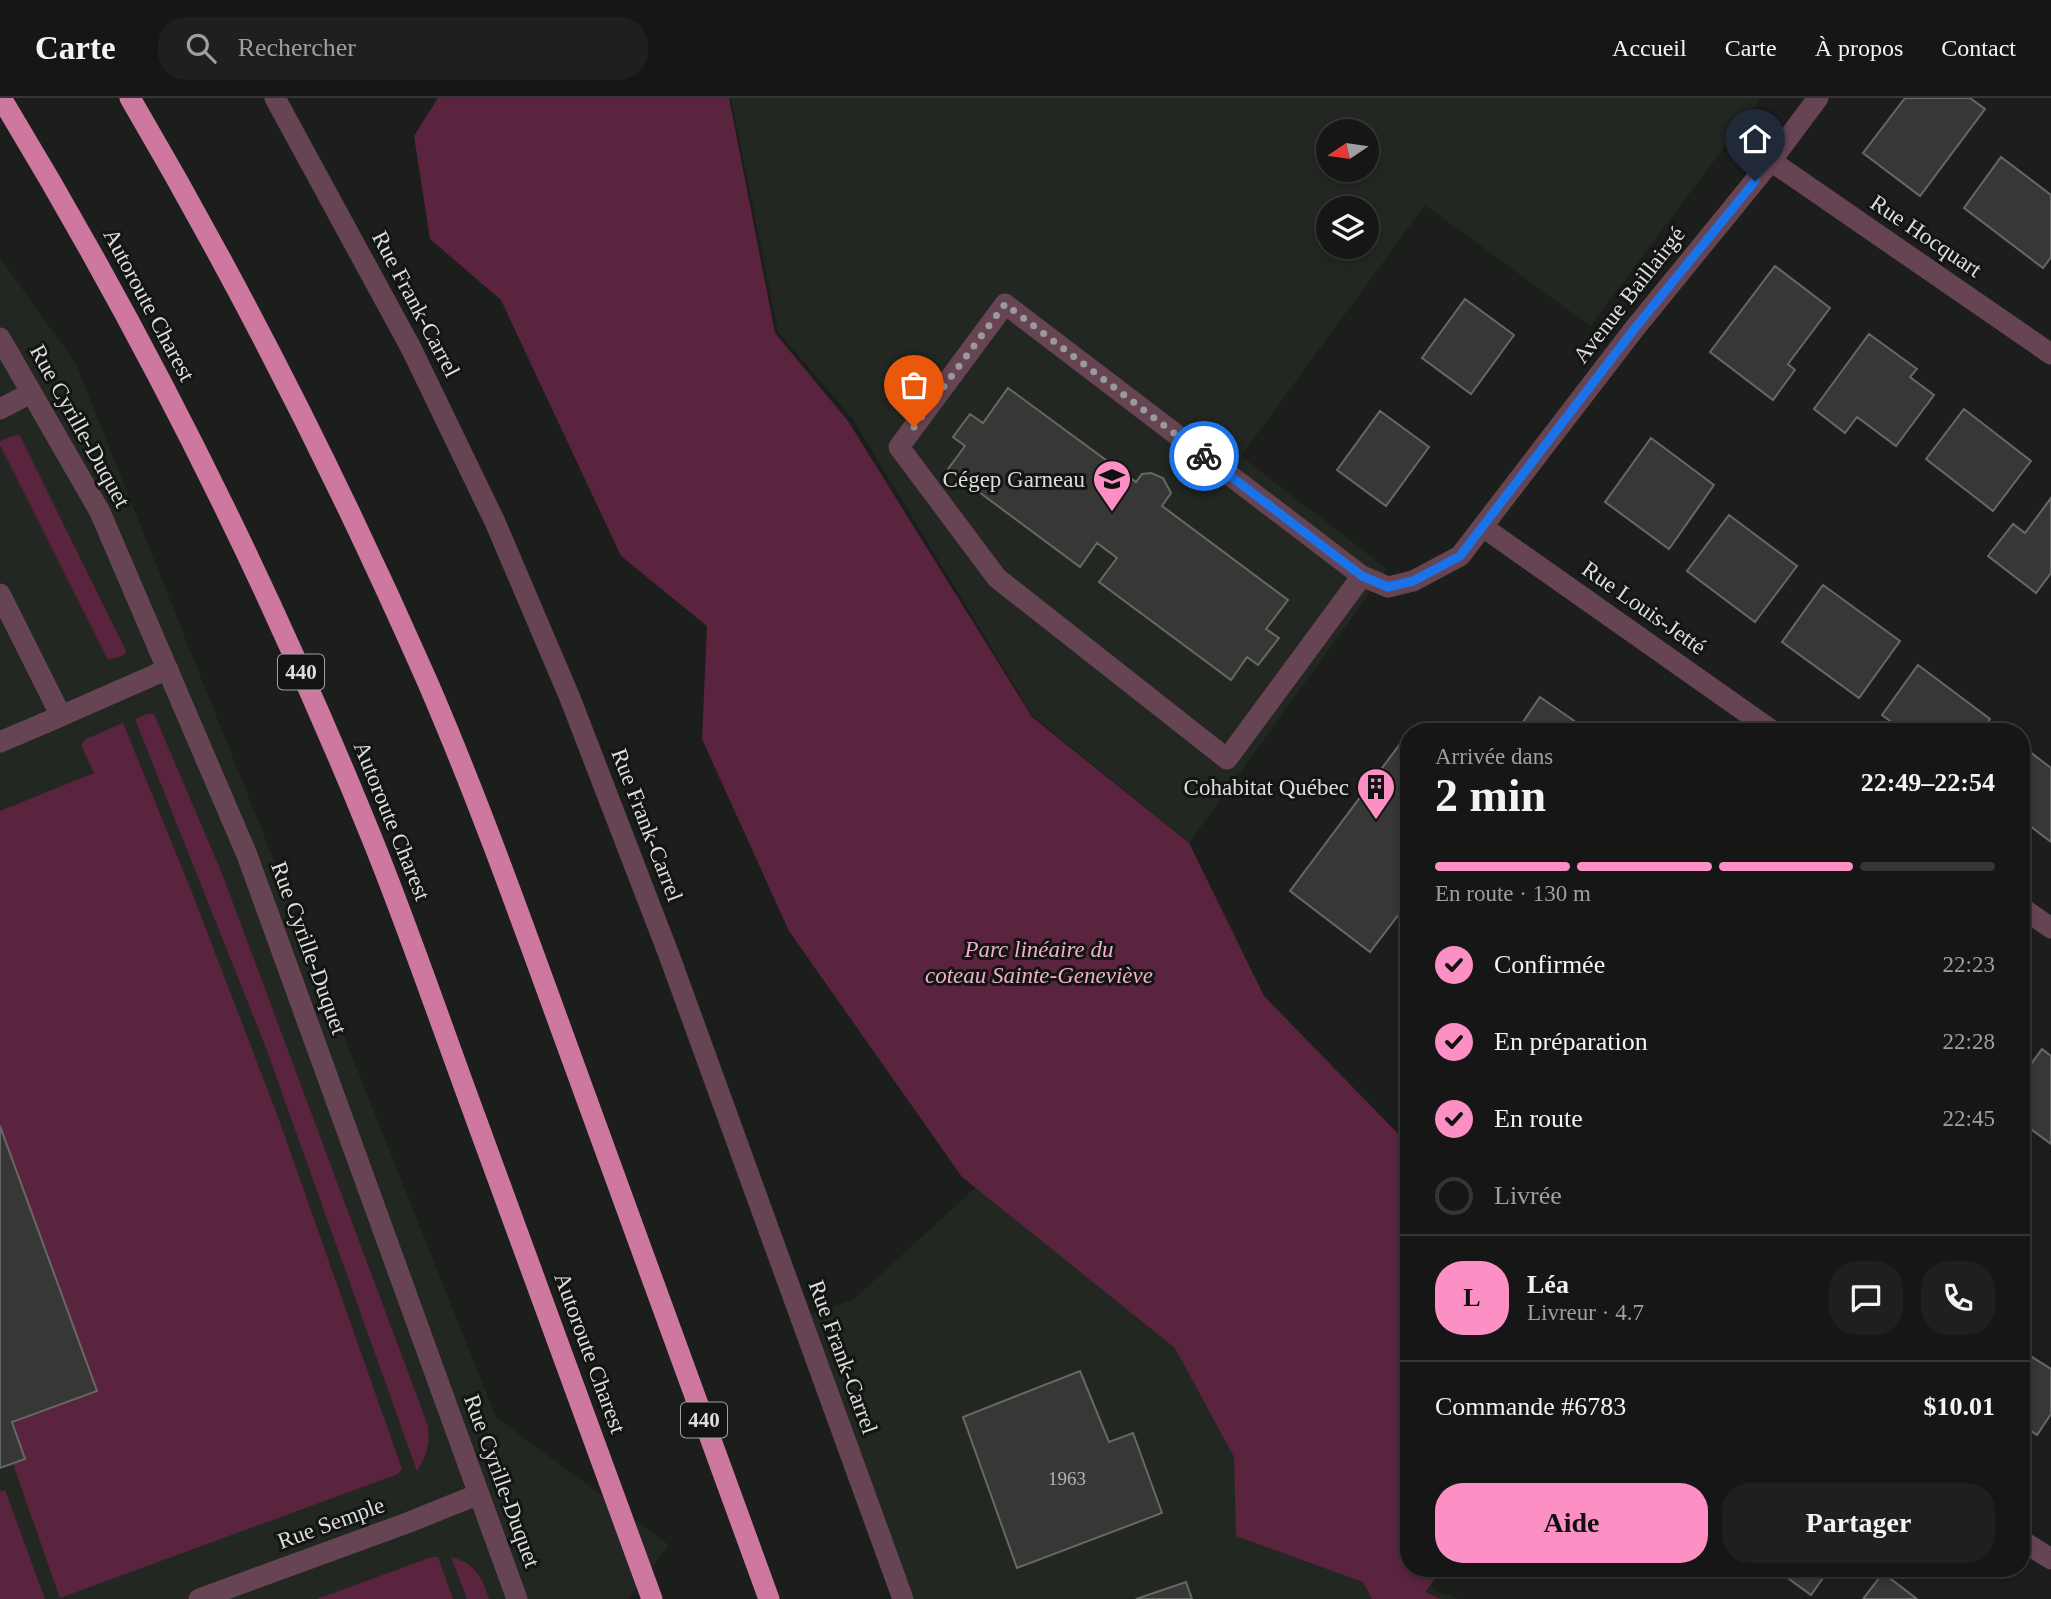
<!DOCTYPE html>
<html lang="fr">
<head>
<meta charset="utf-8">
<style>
  :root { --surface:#151615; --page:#1e1f1e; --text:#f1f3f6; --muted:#9d9fa0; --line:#343534; --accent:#fc8fc3 }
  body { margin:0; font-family:"Times New Roman",serif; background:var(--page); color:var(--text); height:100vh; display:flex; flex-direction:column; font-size:26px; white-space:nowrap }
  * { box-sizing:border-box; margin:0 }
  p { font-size:23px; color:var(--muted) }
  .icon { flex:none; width:38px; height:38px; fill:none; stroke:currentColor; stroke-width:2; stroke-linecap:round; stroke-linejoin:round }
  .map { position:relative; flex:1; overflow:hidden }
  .sheet { position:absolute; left:1400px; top:625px; width:630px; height:854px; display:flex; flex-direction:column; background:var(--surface); border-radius:28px; box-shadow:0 4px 10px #0003,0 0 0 2px var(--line) }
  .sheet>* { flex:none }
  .needle { width:46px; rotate:257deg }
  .fabs { position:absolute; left:1316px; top:21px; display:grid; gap:14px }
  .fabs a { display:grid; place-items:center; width:63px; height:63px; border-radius:50%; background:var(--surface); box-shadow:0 4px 10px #0003,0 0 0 2px var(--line); font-size:35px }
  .pin { position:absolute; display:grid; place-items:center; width:60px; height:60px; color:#fff; margin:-72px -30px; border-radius:50% 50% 50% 0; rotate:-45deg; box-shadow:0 0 7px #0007 }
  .pin .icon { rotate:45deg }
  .courier { position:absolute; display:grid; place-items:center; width:70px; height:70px; margin:-35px; border:5px solid #1a73e8; border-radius:50%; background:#fff; color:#222; box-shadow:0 2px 9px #0007 }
  .head em { font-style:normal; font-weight:600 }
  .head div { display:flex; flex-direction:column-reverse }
  .head { display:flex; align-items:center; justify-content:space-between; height:119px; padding:0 35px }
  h1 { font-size:46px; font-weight:600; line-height:52px }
  .bar { display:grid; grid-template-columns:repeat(4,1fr); gap:10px 7px; align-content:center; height:84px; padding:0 35px }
  .bar i { height:9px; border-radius:5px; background:var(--line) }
  .bar .active { background:var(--accent) }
  .bar p { grid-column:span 4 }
  .line { display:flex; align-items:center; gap:18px; padding:0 35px; border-top:2px solid var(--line) }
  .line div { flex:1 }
  .round { display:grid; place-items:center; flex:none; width:74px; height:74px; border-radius:28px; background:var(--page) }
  ol { padding:0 35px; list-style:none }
  li { display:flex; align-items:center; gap:21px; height:77px }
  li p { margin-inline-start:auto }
  li .icon { padding:7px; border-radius:50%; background:var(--accent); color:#111; stroke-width:4 }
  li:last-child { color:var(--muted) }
  li i { width:38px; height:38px; border:4px solid var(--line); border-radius:50% }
  .button { display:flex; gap:14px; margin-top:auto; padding:14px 35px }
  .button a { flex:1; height:80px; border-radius:28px; background:var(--accent); color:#111; font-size:28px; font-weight:600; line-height:80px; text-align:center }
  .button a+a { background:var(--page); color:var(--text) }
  header { display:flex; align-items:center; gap:42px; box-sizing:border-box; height:98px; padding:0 35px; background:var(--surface); border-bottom:2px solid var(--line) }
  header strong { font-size:33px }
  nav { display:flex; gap:38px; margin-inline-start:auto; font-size:24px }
  .search { width:490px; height:63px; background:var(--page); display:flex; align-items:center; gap:18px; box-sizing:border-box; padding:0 24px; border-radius:28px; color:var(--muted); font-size:26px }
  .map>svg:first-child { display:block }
</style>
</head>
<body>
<header>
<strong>Carte</strong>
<div class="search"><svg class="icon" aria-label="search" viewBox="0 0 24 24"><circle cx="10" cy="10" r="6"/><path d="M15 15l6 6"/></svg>Rechercher</div>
<nav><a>Accueil</a><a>Carte</a><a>À propos</a><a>Contact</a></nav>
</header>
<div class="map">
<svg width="2051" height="1501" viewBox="0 0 2051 1501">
  <rect width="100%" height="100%" fill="#1c1e1c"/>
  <path fill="#222721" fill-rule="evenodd" d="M731,0H1761L1590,228L1425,107L1241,358L1387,471L1189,745L1033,618L852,320L778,234ZM1328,33H1367V72H1328ZM1328,110H1367V149H1328Z
    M0,160L75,264L496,1319L669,1447L628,1501H0Z
    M1107,994L1409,1470H1420L1434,1492L1459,1501H902L792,1222L854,1201L975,1090Z"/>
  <path fill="#5a243f" d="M438,0H729L775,235L848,323L1032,619L1189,745L1264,898L1409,1047V1470H1443L1425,1494L1441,1501H1372L1363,1484L1236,1438L1234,1359L1175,1250L962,1079L789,833L702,641L707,528L621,458L501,202L430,141L414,38Z
    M16,337L20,338L126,553L124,557L108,562L0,347V343Z
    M147,616H154L221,773L428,1328C430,1347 427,1357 417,1373L266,950L135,621Z
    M123,625L191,792L278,1019L402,1371L398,1376L60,1500L13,1366L25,1361L12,1324L97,1293L0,1028V713L94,675L81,647L86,641Z
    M5,1392L45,1501H0V1394Z
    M432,1459H438L453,1501H317Z
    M451,1459C475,1465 482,1479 489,1501H467Z"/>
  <path fill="#373836" stroke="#676866" stroke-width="2" d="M1905,0H1970L1985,11L1920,98L1863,55Z
    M2001,59L2051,97V159L2043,170L1964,110Z
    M1775,168L1830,210L1788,266L1795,272L1773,302L1710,254Z
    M1465,201L1514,237L1471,296L1422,260Z
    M1869,236L1917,271L1910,279L1934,297L1896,348L1857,319L1845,335L1814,311Z
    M1008,290L1136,384L1142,376L1151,375L1163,380L1171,395L1162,408L1288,502L1266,531L1279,540L1258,567L1247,559L1231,582L1099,484L1117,460L1097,445L1080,469L948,371L965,348L953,339L970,316L983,325Z
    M1964,311L2031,363L1993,413L1926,361Z
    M1380,313L1429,349L1386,408L1337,372Z
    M1651,340L1714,387L1669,451L1605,404Z
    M2051,400V475L2036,495L1988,458L2013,426L2025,435Z
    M1729,417L1797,468L1755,524L1687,473Z
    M1823,487L1900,543L1859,600L1782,544Z
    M1918,567L1990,621L1981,634H1905L1882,617Z
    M1540,599L1590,634H1516Z
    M1400,646L1409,653V803L1370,854L1290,793Z
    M2021,647L2051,670V744L2021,721Z
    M2042,951L2051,958V1046L2021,1024V980Z
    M0,1028L97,1293L12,1324L25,1361L0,1370Z
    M2021,1252L2051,1271V1316L2037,1337L2021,1326Z
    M1080,1273L1109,1344L1133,1335L1162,1415L1017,1470L963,1319Z
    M1774,1470H1830L1811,1497Z
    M1883,1475L1917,1501H1863Z
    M1186,1484L1192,1501H1136Z"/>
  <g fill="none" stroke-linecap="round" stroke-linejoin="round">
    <path stroke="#674454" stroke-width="21" d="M275,0L411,250L495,424L570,600L669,857L903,1501
      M1771,63L2051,256
      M0,240L100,414L247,757L517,1501
      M0,311L31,295
      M1483,429L1774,634
      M1362,478L1227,661L997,480L899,349L1005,206L1362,478L1388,489L1413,483L1460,458L1635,230L1771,63L1818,0
      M0,496L61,618L168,571
      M0,644L61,618
      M2021,809L2051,830
      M2021,1442L2051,1461
      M199,1501L407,1425L479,1396"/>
    <path stroke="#ce78a0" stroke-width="21" d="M1,0C145,237 269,486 373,743C410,835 442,929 476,1021C535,1181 593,1341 652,1501
      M130,0C241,189 340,385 428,585C481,708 526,835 572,961C638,1141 704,1321 769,1501"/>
  </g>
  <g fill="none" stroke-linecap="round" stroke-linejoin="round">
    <path stroke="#999b99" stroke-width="7" stroke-dasharray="0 12.6" d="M914,329L1005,206L1204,358"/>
    <path stroke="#1a73e8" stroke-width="9" d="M1204,358L1362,478L1388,489L1413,483L1460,458L1635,230L1755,83"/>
  </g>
  <defs>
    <symbol id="university-pin" viewBox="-11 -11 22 30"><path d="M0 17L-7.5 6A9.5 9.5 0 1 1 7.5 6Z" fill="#fc8fc3" stroke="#131513"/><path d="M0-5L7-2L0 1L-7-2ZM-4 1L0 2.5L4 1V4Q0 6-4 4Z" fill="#111"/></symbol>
    <symbol id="building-pin" viewBox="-11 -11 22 30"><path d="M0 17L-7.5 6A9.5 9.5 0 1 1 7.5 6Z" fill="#fc8fc3" stroke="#131513"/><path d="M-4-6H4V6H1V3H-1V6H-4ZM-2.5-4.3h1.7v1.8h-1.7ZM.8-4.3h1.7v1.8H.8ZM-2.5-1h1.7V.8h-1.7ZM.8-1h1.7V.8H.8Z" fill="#111"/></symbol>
  </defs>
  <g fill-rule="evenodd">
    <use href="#university-pin" x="1090" y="359" width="44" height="60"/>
    <use href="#building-pin" x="1354" y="667" width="44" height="60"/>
  </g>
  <g text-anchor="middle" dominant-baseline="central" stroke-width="6" stroke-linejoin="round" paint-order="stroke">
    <g font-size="19" fill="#b3b4b2">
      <text x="1067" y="1380">1963</text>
    </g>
    <g fill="#131513" stroke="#a0a2a0" stroke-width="2">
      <rect x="278" y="556.5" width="46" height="35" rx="5"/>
      <rect x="681" y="1304.5" width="46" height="35" rx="5"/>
    </g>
    <g font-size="21" font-weight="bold" fill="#dcdedc">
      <text x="301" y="574">440</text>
      <text x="704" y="1322">440</text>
    </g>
    <g font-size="23" fill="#dcdedc" stroke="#131513">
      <text transform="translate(1926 138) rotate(34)">Rue Hocquart</text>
      <text transform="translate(1629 197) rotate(-52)">Avenue Baillairgé</text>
      <text transform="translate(416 206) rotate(62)">Rue Frank-Carrel</text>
      <text transform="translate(149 207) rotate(62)">Autoroute Charest</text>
      <text transform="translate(80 328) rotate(61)">Rue Cyrille-Duquet</text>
      <text transform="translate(1644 510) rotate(35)">Rue Louis-Jetté</text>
      <text transform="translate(392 723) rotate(68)">Autoroute Charest</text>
      <text transform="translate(647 727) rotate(69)">Rue Frank-Carrel</text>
      <text transform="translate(309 850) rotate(70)">Rue Cyrille-Duquet</text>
      <text transform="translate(590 1255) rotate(70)">Autoroute Charest</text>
      <text transform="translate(843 1259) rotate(70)">Rue Frank-Carrel</text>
      <text transform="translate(502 1383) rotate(70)">Rue Cyrille-Duquet</text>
      <text transform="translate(331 1425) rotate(-20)">Rue Semple</text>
    </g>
    <g font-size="23" fill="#dcdedc" stroke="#131513" text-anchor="end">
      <text x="1085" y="381">Cégep Garneau</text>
      <text x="1349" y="689">Cohabitat Québec</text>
    </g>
    <g font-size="23" font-style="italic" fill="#f2adcc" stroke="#131513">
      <text x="1039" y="851">Parc linéaire du<tspan x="1039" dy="26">coteau Sainte-Geneviève</tspan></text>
    </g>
  </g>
</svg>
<div class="fabs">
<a><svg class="needle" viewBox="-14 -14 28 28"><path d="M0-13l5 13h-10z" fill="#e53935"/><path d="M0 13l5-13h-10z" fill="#9d9fa0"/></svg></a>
<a><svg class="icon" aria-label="layers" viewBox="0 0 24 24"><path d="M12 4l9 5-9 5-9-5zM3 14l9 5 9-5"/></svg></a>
</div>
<div class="pin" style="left:914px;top:329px;background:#ea580c"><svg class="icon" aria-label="bag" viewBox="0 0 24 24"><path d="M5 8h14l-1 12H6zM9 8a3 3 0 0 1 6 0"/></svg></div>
<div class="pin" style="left:1755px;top:83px;background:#1f2937"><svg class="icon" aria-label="home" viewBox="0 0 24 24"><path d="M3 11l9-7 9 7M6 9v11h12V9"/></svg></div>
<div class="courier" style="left:1204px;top:358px"><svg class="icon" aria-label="bike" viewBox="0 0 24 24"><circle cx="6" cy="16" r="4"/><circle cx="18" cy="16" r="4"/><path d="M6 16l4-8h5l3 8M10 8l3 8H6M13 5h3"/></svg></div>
<section class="sheet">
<div class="head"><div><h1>2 min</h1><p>Arrivée dans</p></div><em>22:49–22:54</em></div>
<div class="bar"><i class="active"></i><i class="active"></i><i class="active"></i><i></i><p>En route · 130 m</p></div>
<ol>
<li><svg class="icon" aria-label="check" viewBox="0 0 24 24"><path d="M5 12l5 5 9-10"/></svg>Confirmée<p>22:23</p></li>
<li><svg class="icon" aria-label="check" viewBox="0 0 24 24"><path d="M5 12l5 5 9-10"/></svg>En préparation<p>22:28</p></li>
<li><svg class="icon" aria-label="check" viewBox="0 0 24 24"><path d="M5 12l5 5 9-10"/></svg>En route<p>22:45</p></li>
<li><i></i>Livrée</li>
</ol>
<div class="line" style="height:126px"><b class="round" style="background:var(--accent);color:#111">L</b><div><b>Léa</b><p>Livreur · 4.7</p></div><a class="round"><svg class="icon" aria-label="chat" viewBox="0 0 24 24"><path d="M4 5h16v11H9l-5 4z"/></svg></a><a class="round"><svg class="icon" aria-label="phone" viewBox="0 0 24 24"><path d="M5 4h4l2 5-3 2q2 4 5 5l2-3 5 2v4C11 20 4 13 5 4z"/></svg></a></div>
<div class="line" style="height:91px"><div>Commande #6783</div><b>$10.01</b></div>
<div class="button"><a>Aide</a><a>Partager</a></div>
</section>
</div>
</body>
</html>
